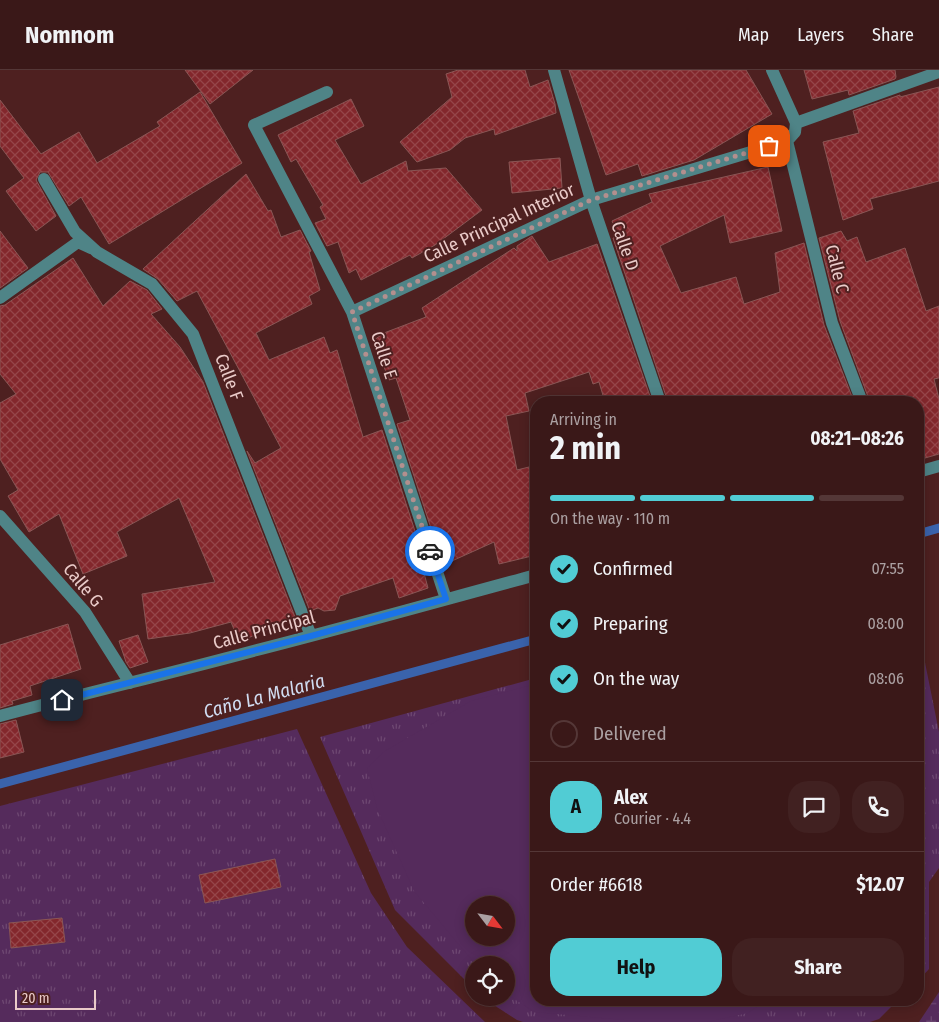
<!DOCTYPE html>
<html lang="en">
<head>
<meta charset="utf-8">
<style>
  :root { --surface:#3a1818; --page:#412121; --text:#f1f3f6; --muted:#aba0a2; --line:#543737; --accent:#51ccd4 }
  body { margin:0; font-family:"Fira Sans Condensed",sans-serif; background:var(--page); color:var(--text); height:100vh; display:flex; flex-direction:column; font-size:19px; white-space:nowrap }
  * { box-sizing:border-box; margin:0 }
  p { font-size:16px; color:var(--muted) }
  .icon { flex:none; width:28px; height:28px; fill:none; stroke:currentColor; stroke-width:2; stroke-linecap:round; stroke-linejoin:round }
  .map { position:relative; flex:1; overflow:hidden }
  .side { position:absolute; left:530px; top:326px; width:394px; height:610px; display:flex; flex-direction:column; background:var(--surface); border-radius:20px; box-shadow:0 2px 12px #0003,0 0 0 1px var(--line) }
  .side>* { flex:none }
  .needle { width:32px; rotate:121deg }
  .controls { position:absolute; left:465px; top:826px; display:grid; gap:10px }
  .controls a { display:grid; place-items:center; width:50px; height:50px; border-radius:50%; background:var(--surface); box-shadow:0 2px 12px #0003,0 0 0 1px var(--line); font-size:25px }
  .scale { position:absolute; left:15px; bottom:12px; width:81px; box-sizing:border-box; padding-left:5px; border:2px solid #eacbc9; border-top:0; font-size:14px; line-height:18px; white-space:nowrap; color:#eacbc9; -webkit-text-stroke:4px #4e2020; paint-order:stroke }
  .pin { position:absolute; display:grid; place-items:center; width:42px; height:42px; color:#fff; margin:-21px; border-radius:10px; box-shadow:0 2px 8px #0006 }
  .courier { position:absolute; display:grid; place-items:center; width:50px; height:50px; margin:-25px; border:4px solid #1a73e8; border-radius:50%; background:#fff; color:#222; box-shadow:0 1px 6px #0007 }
  .summary em { font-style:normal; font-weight:700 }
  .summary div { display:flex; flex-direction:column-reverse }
  .summary { display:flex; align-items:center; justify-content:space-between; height:85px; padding:0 20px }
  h1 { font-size:32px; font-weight:700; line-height:38px }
  .bar { display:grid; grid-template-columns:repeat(4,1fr); gap:8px 5px; align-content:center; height:60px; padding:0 20px }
  .bar i { height:6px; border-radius:4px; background:var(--line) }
  .bar .selected { background:var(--accent) }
  .bar p { grid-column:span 4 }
  .line { display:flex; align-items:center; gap:12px; padding:0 20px; border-top:1px solid var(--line) }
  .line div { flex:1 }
  .round { display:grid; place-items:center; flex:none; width:52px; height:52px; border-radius:20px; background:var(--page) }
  ol { padding:0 20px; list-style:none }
  li { display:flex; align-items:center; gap:15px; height:55px }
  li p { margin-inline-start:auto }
  li .icon { padding:5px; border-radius:50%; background:var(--accent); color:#111; stroke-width:4 }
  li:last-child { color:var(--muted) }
  li i { width:28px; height:28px; border:2px solid var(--line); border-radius:50% }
  .primary-button { display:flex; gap:10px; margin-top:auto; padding:10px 20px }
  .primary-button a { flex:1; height:58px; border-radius:20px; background:var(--accent); color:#111; font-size:20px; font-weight:700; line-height:58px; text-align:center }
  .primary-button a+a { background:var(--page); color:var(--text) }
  header { display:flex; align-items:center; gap:30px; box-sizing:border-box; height:70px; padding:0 25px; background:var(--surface); border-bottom:1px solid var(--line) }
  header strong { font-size:24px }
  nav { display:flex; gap:28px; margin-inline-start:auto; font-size:18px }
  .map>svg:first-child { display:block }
</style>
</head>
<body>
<header>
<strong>Nomnom</strong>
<nav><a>Map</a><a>Layers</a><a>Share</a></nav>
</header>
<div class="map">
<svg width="939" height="952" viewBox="0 0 939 952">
  <defs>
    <pattern id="wetland-marsh" width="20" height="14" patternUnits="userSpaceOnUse" patternTransform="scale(1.25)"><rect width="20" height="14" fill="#552b5c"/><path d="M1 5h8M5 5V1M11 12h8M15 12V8" fill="none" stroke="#6e4872"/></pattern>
    <pattern id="park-tufts" width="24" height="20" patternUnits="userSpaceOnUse" patternTransform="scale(1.25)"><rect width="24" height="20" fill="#552b5c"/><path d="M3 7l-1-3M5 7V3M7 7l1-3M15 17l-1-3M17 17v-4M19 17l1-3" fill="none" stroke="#6e4872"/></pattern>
    <pattern id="building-cross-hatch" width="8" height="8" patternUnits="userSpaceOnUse" patternTransform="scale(1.25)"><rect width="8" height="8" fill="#83272c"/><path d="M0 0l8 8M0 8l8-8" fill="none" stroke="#954549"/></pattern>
  </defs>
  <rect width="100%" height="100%" fill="#4e2020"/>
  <path fill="url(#wetland-marsh)" d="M939,922V952H919Z"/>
  <path fill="url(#park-tufts)" fill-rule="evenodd" d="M918,558L939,662V798L929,812V899L918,911Z
    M536,608V930H898L879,949L870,952H523L517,950L483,928H506V895H474V919L395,840L320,667ZM474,835H506V868H474Z
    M297,659L371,823L407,877L485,952H0V736Z"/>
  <path fill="#552b5c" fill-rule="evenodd" d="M536,614V930H766L748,943L707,952H646L535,942L506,924V895H476L414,821L377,738L367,698L385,681L471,631ZM474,835H506V868H474Z"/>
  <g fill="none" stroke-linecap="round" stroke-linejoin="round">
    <path stroke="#3a63ac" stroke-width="9" d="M918,464L939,458
      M0,714L536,569"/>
  </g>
  <path fill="url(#building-cross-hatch)" stroke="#8a5655" d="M185,0H253L210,34Z
    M458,0H525L530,17L548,10L555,34L556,43L495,65L494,59L465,68L450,80L417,92L400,72L452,27L446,4Z
    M569,0H746L772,44L694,90L642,106L638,94L606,105Z
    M804,0H895L896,7L895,9L849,25L848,20L812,29Z
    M939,17V111L870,129L873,139L843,150L823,72L859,63L853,41L900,25V27Z
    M200,22L242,93L109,174L81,127L69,136L48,102H40L36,110L56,146L36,161L6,121L24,108L0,76V30L41,84L79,62L97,93L160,56L157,52Z
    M351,29L364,56L335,70L361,114L406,91L408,101L446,98L482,140L435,175L412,188L410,185L361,210L356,199L349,203L338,172L327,176L315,153L326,149L320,137L323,135L296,89L291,92L278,65Z
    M560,88L562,118L512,123L509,92Z
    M768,97L782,161L730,173L724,145L660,176L681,223L736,207L744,234L780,222L775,183L804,173L824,255L854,332H668L613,168L618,166L612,151L652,132L649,124Z
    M246,104L268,141L271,140L281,167L300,160L311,181L309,182L320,220L309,226L312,234L256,263L269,290L324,267L330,283L337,280L363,367L382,360L428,501L424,503L428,518L399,528L393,508L340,526L335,540L324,541L318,538L310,541L247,381L255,393L281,378L197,221L177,231L158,209L143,199Z
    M0,161L28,198L0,218Z
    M841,161L847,171L857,167L866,192L905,178L926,241L939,236V308L934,309L939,329V384L918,390V332H870L840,251L819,168Z
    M532,166L549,192L597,174L652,332H605L599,312L593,314L589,302L525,323L529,341L506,346L517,400L533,396L536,410V485L499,494L494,472L443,495L397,354L410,350L396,308L389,310L374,270L384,263L426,247L422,238L514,178L517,181V176Z
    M73,188L103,236L130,211L147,220L162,239L151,244L180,277L203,312L295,547L239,572L231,552L190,563L148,569L142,524L215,512L179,428L117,462L127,486L83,504L59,444L29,462L8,426L18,420L0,389V333L16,324L0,304V236L5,235Z
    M68,554L81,599L30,616L32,625L12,631L13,634L0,638V575Z
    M138,565L148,592L130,598L126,592L119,571Z
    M16,650L24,682L0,688V654Z
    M275,789L281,817L205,833L199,805Z
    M62,848L65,872L11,878L9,853Z"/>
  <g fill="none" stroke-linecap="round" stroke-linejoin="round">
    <path stroke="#4f8487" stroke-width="12" d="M554,0L591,130L660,332
      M772,0L796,53
      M327,22L254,55L352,242L446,529
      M787,71L832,253L862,332
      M44,109L75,162L97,182L152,214L193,264L311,566
      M0,228L78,172L91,178
      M352,242L591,130L787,71L795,62L796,53L939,2
      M918,402L939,396
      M0,446L85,542L130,613
      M0,646C86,623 172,603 257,580C351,556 443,530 536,505"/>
  </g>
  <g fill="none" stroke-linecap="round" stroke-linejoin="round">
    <path stroke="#b38f8e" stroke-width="5" stroke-dasharray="0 9" d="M430,481L352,242L591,130L769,76"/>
    <path stroke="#1a73e8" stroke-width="6" d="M62,630L311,566L446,529L430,481"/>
  </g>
  <g text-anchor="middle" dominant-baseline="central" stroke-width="4" stroke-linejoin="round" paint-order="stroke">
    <g font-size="18" fill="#eacbc9" stroke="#4e2020">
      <text transform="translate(499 153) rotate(-25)">Calle Principal Interior</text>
      <text transform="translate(625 176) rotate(71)">Calle D</text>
      <text transform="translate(837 199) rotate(76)">Calle C</text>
      <text transform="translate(384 285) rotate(72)">Calle E</text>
      <text transform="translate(229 307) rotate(69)">Calle F</text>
      <text transform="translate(83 515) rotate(50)">Calle G</text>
      <text transform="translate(264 560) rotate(-15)">Calle Principal</text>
    </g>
    <g font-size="19" font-style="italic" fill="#d0dcf1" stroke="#4e2020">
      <text transform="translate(264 626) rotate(-15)">Caño La Malaria</text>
    </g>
  </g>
</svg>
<div class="controls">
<a><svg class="needle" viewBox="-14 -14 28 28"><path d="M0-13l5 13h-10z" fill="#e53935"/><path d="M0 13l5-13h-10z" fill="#aba0a2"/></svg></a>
<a><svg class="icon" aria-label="locate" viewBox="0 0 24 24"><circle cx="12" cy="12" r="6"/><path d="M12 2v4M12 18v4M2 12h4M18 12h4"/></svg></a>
</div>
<div class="scale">20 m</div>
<div class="pin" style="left:769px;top:76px;background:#ea580c"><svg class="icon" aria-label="bag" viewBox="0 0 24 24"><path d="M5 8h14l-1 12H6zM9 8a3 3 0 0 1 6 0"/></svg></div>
<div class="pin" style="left:62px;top:630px;background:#1f2937"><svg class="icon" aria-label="home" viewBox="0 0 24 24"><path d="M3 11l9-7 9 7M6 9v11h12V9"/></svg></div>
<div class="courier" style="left:430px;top:481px"><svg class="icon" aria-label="car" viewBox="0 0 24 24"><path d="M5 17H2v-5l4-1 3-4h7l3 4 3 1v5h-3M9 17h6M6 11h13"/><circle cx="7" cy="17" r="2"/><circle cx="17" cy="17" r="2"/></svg></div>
<section class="side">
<div class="summary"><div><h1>2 min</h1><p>Arriving in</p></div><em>08:21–08:26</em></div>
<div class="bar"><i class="selected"></i><i class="selected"></i><i class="selected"></i><i></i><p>On the way · 110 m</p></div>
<ol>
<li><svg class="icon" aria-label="check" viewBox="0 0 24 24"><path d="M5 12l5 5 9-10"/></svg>Confirmed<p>07:55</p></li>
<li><svg class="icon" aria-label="check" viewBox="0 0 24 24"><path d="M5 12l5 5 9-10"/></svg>Preparing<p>08:00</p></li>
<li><svg class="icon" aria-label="check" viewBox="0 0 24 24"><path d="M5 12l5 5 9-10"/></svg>On the way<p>08:06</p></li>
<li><i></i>Delivered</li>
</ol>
<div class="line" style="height:90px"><b class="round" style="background:var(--accent);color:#111">A</b><div><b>Alex</b><p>Courier · 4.4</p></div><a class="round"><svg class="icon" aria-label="chat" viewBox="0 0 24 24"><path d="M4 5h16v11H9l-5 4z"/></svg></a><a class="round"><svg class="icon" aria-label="phone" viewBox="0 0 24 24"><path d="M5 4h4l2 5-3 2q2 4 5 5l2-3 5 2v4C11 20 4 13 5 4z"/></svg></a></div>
<div class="line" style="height:65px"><div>Order #6618</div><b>$12.07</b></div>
<div class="primary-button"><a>Help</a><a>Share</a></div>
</section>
</div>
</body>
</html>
